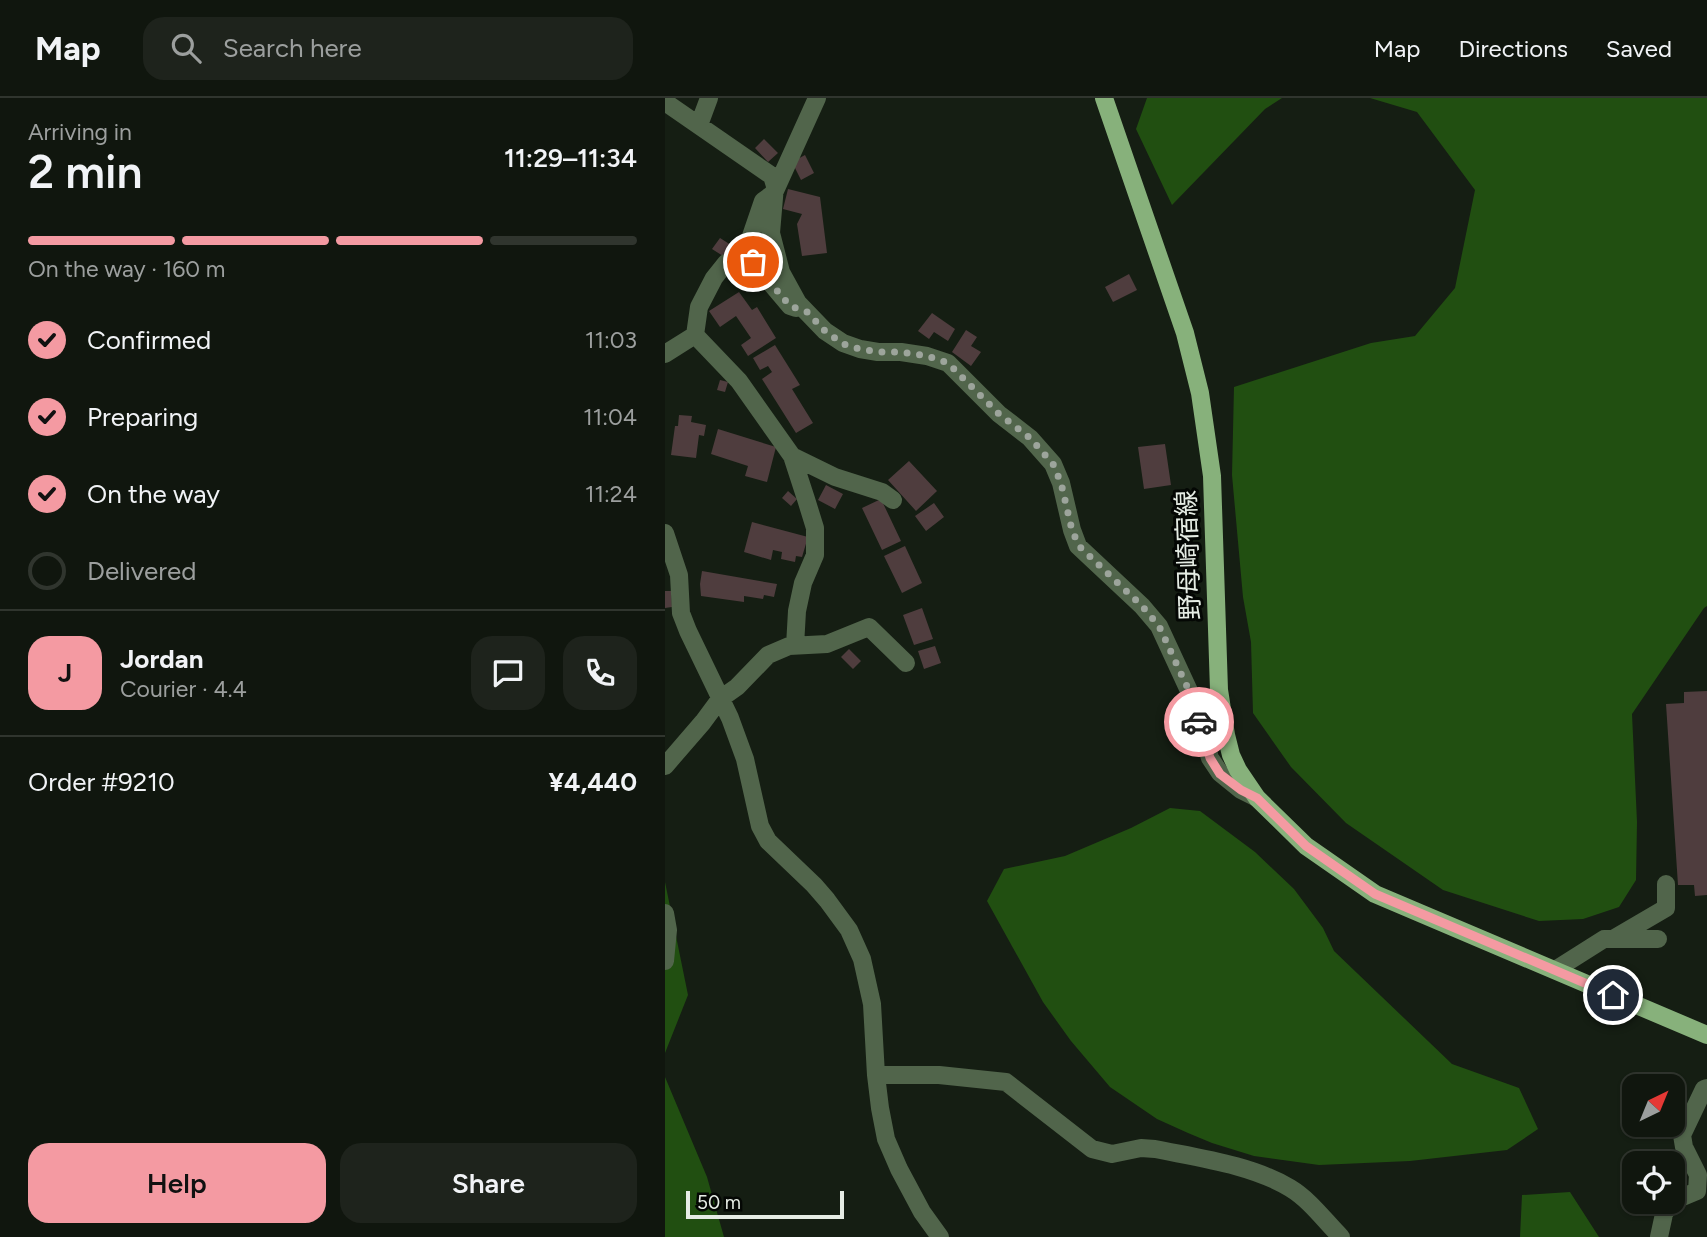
<!DOCTYPE html>
<html lang="en">
<head>
<meta charset="utf-8">
<style>
  :root { --surface:#10160e; --page:#1e231c; --text:#f1f3f6; --muted:#9c9f9e; --line:#30352e; --accent:#f49aa2 }
  body { margin:0; font-family:Figtree,"Noto Sans JP",sans-serif; background:var(--page); color:var(--text); height:100vh; display:flex; flex-direction:column; font-size:26px; white-space:nowrap }
  * { box-sizing:border-box; margin:0 }
  p { font-size:23px; color:var(--muted) }
  .icon { flex:none; width:38px; height:38px; fill:none; stroke:currentColor; stroke-width:2; stroke-linecap:round; stroke-linejoin:round }
  .map { position:relative; flex:1; overflow:hidden }
  .details { display:flex; flex-direction:column; background:var(--surface); width:665px }
  .details>* { flex:none }
  .needle { width:46px; rotate:43deg }
  .controls { position:absolute; left:957px; top:976px; display:grid; gap:14px }
  .controls a { display:grid; place-items:center; width:63px; height:63px; border-radius:14px; background:var(--surface); box-shadow:0 2px 5px #0004,0 0 0 2px var(--line); font-size:35px }
  .scale { position:absolute; left:21px; bottom:18px; width:158px; box-sizing:border-box; padding-left:7px; border:4px solid #e6ede5; border-top:0; font-size:19px; line-height:24px; white-space:nowrap; color:#e6ede5; -webkit-text-stroke:5px #040704; paint-order:stroke }
  .pin { position:absolute; display:grid; place-items:center; width:60px; height:60px; color:#fff; margin:-30px; border:4px solid #fff; border-radius:50%; box-shadow:0 2px 7px #0007 }
  .courier { position:absolute; display:grid; place-items:center; width:70px; height:70px; margin:-35px; border:5px solid #f49aa2; border-radius:50%; background:#fff; color:#222; box-shadow:0 2px 9px #0007 }
  .head em { font-style:normal; font-weight:600 }
  .head div { display:flex; flex-direction:column-reverse }
  .head { display:flex; align-items:center; justify-content:space-between; height:119px; padding:0 28px }
  h1 { font-size:46px; font-weight:600; line-height:52px }
  .bar { display:grid; grid-template-columns:repeat(4,1fr); gap:10px 7px; align-content:center; height:84px; padding:0 28px }
  .bar i { height:9px; border-radius:5px; background:var(--line) }
  .bar .active { background:var(--accent) }
  .bar p { grid-column:span 4 }
  .line { display:flex; align-items:center; gap:18px; padding:0 28px; border-top:2px solid var(--line) }
  .line div { flex:1 }
  .round { display:grid; place-items:center; flex:none; width:74px; height:74px; border-radius:21px; background:var(--page) }
  ol { padding:0 28px; list-style:none }
  li { display:flex; align-items:center; gap:21px; height:77px }
  li p { margin-inline-start:auto }
  li .icon { padding:7px; border-radius:50%; background:var(--accent); color:#111; stroke-width:4 }
  li:last-child { color:var(--muted) }
  li i { width:38px; height:38px; border:4px solid var(--line); border-radius:50% }
  .cta { display:flex; gap:14px; margin-top:auto; padding:14px 28px }
  .cta a { flex:1; height:80px; border-radius:21px; background:var(--accent); color:#111; font-size:28px; font-weight:600; line-height:80px; text-align:center }
  .cta a+a { background:var(--page); color:var(--text) }
  header { display:flex; align-items:center; gap:42px; box-sizing:border-box; height:98px; padding:0 35px; background:var(--surface); border-bottom:2px solid var(--line) }
  header strong { font-size:33px }
  nav { display:flex; gap:38px; margin-inline-start:auto; font-size:24px }
  .search { width:490px; height:63px; background:var(--page); display:flex; align-items:center; gap:18px; box-sizing:border-box; padding:0 24px; border-radius:21px; color:var(--muted); font-size:26px }
  main { display:flex; flex:1; min-height:0 }
  .map>svg:first-child { display:block }
</style>
</head>
<body>
<header>
<strong>Map</strong>
<div class="search"><svg class="icon" aria-label="search" viewBox="0 0 24 24"><circle cx="10" cy="10" r="6"/><path d="M15 15l6 6"/></svg>Search here</div>
<nav><a>Map</a><a>Directions</a><a>Saved</a></nav>
</header>
<main>
<section class="details">
<div class="head"><div><h1>2 min</h1><p>Arriving in</p></div><em>11:29–11:34</em></div>
<div class="bar"><i class="active"></i><i class="active"></i><i class="active"></i><i></i><p>On the way · 160 m</p></div>
<ol>
<li><svg class="icon" aria-label="check" viewBox="0 0 24 24"><path d="M5 12l5 5 9-10"/></svg>Confirmed<p>11:03</p></li>
<li><svg class="icon" aria-label="check" viewBox="0 0 24 24"><path d="M5 12l5 5 9-10"/></svg>Preparing<p>11:04</p></li>
<li><svg class="icon" aria-label="check" viewBox="0 0 24 24"><path d="M5 12l5 5 9-10"/></svg>On the way<p>11:24</p></li>
<li><i></i>Delivered</li>
</ol>
<div class="line" style="height:126px"><b class="round" style="background:var(--accent);color:#111">J</b><div><b>Jordan</b><p>Courier · 4.4</p></div><a class="round"><svg class="icon" aria-label="chat" viewBox="0 0 24 24"><path d="M4 5h16v11H9l-5 4z"/></svg></a><a class="round"><svg class="icon" aria-label="phone" viewBox="0 0 24 24"><path d="M5 4h4l2 5-3 2q2 4 5 5l2-3 5 2v4C11 20 4 13 5 4z"/></svg></a></div>
<div class="line" style="height:91px"><div>Order #9210</div><b>¥4,440</b></div>
<div class="cta"><a>Help</a><a>Share</a></div>
</section>
<div class="map">
<svg width="1042" height="1139" viewBox="0 0 1042 1139">
  <rect width="100%" height="100%" fill="#151e13"/>
  <path fill="#214f11" d="M482,0H617L600,11L507,107L471,31Z
    M705,0H1042V508L1039,510L967,616L972,724L971,782L954,809L918,821L874,823L778,792L681,725L626,669L588,615L586,544L578,499L567,377L569,289L706,245L750,238L790,190L810,92L752,14Z
    M505,710L535,713L590,754L629,791L658,830L669,853L787,966L854,990L873,1031L842,1052L745,1063L654,1067L589,1058L547,1045L523,1035L492,1021L445,989L406,943L378,904L322,803L339,771L400,758L466,730Z
    M0,784L23,897L0,955Z
    M0,979L42,1079L59,1139H0Z
    M905,1094L934,1139H855L857,1097Z"/>
  <path fill="#4f3d3e" d="M99,41L113,55L103,64L90,50Z
    M140,57L149,75L136,82L127,64Z
    M123,91L155,99L162,155L137,158L132,126L137,116L118,111Z
    M55,140L66,147L58,158L47,151Z
    M464,176L472,192L448,204L440,189Z
    M74,194L87,212L92,209L111,240L83,258L76,247L86,240L71,218L55,229L44,213Z
    M267,215L290,231L283,243L269,234L264,241L253,233Z
    M301,232L312,239L306,248L316,254L306,268L287,254Z
    M110,247L135,287L127,291L148,325L131,335L97,281L107,274L103,268L95,272L88,260Z
    M55,282L63,284L60,294L52,292Z
    M14,317L27,318L26,324L41,327L39,338L34,337L31,360L6,357L10,328H13Z
    M53,331L111,349L102,384L80,378L83,368L46,356Z
    M500,346L506,387L479,391L473,349Z
    M244,363L272,393L251,413L223,382Z
    M161,387L178,396L170,411L153,402Z
    M123,393L132,401L126,408L117,400Z
    M216,401L236,443L217,452L197,410Z
    M269,405L279,419L261,433L250,418Z
    M87,424L143,439L137,459L131,458L130,464L116,461L117,454L108,452L106,462L79,454Z
    M240,448L257,485L237,495L219,458Z
    M37,473L112,486L109,499L99,497L98,501L79,498V504L36,498L35,486Z
    M0,493H6L7,509L0,510Z
    M257,510L268,541L249,547L238,517Z
    M270,548L276,565L259,571L253,553Z
    M184,551L196,563L188,571L176,559Z
    M1042,593V797L1030,798L1029,787H1013L1001,606L1019,605V594Z"/>
  <g fill="none" stroke-linecap="round" stroke-linejoin="round">
    <path stroke="#51654b" stroke-width="18" d="M0,4L107,78L110,88L106,135L116,174L133,205L160,233L178,245L195,251L213,254H236L262,258L283,265L334,316L365,340L388,366L396,385L407,432L413,448L477,508L494,528L525,595L545,660L555,675L576,692L592,700
      M34,27L44,0
      M131,210L125,208L88,164L85,141L98,103L109,95L152,0
      M30,237L74,283L127,358L141,401L150,430V457L138,485L132,513L130,548
      M0,256L30,237L34,209L49,180L61,165L87,155
      M127,358L170,379L217,394L228,402
      M0,435L14,477L16,515L23,533L65,620L80,661L95,728L103,743L149,787L162,802L184,832L197,861L207,906L211,977L215,1010L221,1041L234,1071L257,1114L275,1139
      M0,668L38,624L55,601L72,589L103,557L124,548L162,546L204,529L241,565
      M0,815L3,832L0,863
      M948,841L1001,810V786
      M890,872L939,841H993
      M211,977H274L341,984L427,1051L447,1056L476,1050L490,1051C534,1060 587,1067 625,1090C645,1102 660,1123 676,1139
      M1008,1103L1032,1093L1033,1077L1019,1049L1017,1037L1039,991L1042,990
      M994,1139L999,1116L1006,1104"/>
    <path stroke="#87b17b" stroke-width="18" d="M439,0L520,235L535,295L547,378L554,592L561,637L566,657L573,672L592,700L641,748L710,796L1042,937"/>
  </g>
  <g fill="none" stroke-linecap="round" stroke-linejoin="round">
    <path stroke="#9da59c" stroke-width="7" stroke-dasharray="0 12.6" d="M88,164L125,208L142,214L160,233L178,246L195,251L213,254H236L262,258L283,265L334,316L365,340L388,366L396,385L407,432L414,448L477,508L494,528L525,595L534,624"/>
    <path stroke="#f49aa2" stroke-width="9" d="M534,624L545,660L555,676L576,692L592,700L641,748L710,796L948,897"/>
  </g>
  <g text-anchor="middle" dominant-baseline="central" stroke-width="6" stroke-linejoin="round" paint-order="stroke">
    <g font-size="26" fill="#e6ede5" stroke="#040704">
      <text transform="translate(523 457) rotate(-92)">野母崎宿線</text>
    </g>
  </g>
</svg>
<div class="controls">
<a><svg class="needle" viewBox="-14 -14 28 28"><path d="M0-13l5 13h-10z" fill="#e53935"/><path d="M0 13l5-13h-10z" fill="#9c9f9e"/></svg></a>
<a><svg class="icon" aria-label="locate" viewBox="0 0 24 24"><circle cx="12" cy="12" r="6"/><path d="M12 2v4M12 18v4M2 12h4M18 12h4"/></svg></a>
</div>
<div class="scale">50 m</div>
<div class="pin" style="left:88px;top:164px;background:#ea580c"><svg class="icon" aria-label="bag" viewBox="0 0 24 24"><path d="M5 8h14l-1 12H6zM9 8a3 3 0 0 1 6 0"/></svg></div>
<div class="pin" style="left:948px;top:897px;background:#1f2937"><svg class="icon" aria-label="home" viewBox="0 0 24 24"><path d="M3 11l9-7 9 7M6 9v11h12V9"/></svg></div>
<div class="courier" style="left:534px;top:624px"><svg class="icon" aria-label="car" viewBox="0 0 24 24"><path d="M5 17H2v-5l4-1 3-4h7l3 4 3 1v5h-3M9 17h6M6 11h13"/><circle cx="7" cy="17" r="2"/><circle cx="17" cy="17" r="2"/></svg></div>
</div>
</main>
</body>
</html>
